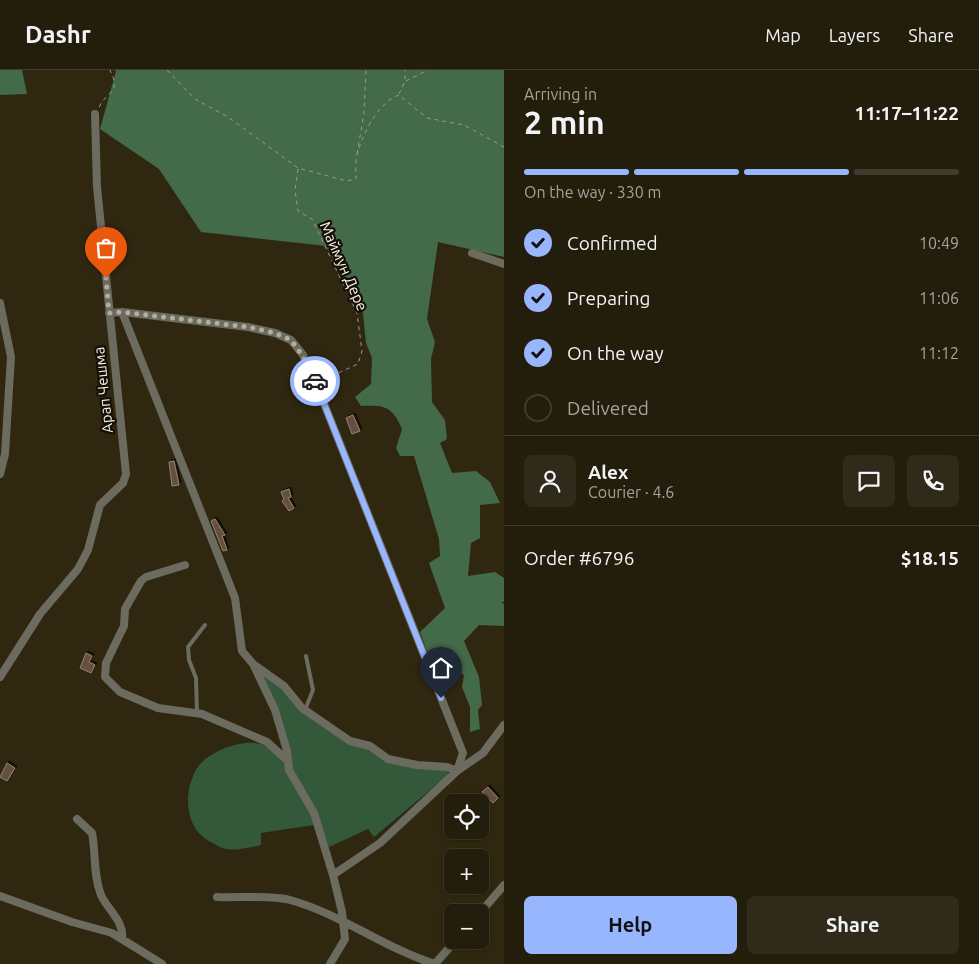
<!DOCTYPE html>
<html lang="en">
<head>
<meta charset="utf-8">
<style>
  :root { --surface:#231d0c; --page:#2f2a1a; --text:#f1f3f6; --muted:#a3a29d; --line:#403b2d; --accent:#97b6fd }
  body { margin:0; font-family:Ubuntu,sans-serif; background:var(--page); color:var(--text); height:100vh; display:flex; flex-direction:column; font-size:19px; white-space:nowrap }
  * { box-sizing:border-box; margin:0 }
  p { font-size:16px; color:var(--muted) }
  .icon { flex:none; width:28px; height:28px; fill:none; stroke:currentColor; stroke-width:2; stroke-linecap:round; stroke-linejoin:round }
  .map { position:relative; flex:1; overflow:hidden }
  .sheet { display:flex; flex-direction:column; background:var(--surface); width:475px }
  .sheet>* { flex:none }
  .tools { position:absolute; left:444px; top:724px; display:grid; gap:10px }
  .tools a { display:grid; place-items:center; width:45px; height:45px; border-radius:8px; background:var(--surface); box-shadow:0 1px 4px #0004,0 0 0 1px var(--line); font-size:25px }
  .pin { position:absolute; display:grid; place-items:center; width:42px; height:42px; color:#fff; margin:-51px -21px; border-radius:50% 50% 50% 0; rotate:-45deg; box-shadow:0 0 5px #0007 }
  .pin .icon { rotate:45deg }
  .courier { position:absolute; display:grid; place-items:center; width:50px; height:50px; margin:-25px; border:4px solid #97b6fd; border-radius:50%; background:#fff; color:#222; box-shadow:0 1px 6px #0007 }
  .headline em { font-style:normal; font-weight:700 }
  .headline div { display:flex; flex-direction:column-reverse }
  .headline { display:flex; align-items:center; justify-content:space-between; height:85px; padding:0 20px }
  h1 { font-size:32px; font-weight:700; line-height:38px }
  .bar { display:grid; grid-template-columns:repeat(4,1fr); gap:8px 5px; align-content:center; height:60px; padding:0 20px }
  .bar i { height:6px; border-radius:4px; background:var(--line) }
  .bar .active { background:var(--accent) }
  .bar p { grid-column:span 4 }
  .line { display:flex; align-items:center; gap:12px; padding:0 20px; border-top:1px solid var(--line) }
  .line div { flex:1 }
  .round { display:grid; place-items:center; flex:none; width:52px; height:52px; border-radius:8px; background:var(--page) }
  ol { padding:0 20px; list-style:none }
  li { display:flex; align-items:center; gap:15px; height:55px }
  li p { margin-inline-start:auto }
  li .icon { padding:5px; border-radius:50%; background:var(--accent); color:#111; stroke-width:4 }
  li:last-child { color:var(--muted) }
  li i { width:28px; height:28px; border:2px solid var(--line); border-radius:50% }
  .action { display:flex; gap:10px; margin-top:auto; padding:10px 20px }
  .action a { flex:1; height:58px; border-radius:8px; background:var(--accent); color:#111; font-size:20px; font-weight:700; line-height:58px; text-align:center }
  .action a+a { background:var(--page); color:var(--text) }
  header { display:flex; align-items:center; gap:30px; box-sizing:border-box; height:70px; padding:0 25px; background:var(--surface); border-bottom:1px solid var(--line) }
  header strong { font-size:24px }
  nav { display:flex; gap:28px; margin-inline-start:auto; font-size:18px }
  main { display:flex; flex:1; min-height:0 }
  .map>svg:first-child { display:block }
</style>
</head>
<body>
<header>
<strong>Dashr</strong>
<nav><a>Map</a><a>Layers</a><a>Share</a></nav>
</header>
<main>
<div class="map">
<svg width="504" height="894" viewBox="0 0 504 894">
  <defs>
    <filter id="shadow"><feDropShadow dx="2" dy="-2" stdDeviation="0" flood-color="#0009"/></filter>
  </defs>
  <rect width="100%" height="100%" fill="#2f2710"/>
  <path fill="#34593a" d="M253,594L328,657L388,689L447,697L448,705L374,767L368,759L329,777L320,754L261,763V775C251,777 237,781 227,779C221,779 214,773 209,771C185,758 183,723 196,700C204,683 242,668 260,674C273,678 280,689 289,699L275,640Z"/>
  <path fill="#436a49" d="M0,0H22L27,24L0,25Z
    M114,0H504V187L438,172L427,249L435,272L431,289L432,332L445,350L447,369L440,373L452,403L476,401L490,412L500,433L480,435V468L471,473L468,506L495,502L504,508V532H501L504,534V556L479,555L464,571L479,607L482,635L478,640L480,659L470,662V637L462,617L464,605L457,601L435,603L420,562L445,538L429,493L440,486L439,469L414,386H400L396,378L402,359C392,336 385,335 361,336L355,327L371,314L372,288L366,273L363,243L326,176L201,162L159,99L100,59L116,1Z"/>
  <path fill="#654f40" stroke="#988070" filter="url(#shadow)" d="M353,345L360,361L352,364L346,348Z
    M174,391L179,415L172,416L169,392Z
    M289,419L291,427L288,428L294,438L289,441L282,431L284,429L281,422Z
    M215,449L225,465L222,466L227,480L223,481L211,451Z
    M86,583L92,586L89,592L95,595L91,603L80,598Z
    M7,693L15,698L7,711L0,707Z
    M488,717L498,728L493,733L482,722Z"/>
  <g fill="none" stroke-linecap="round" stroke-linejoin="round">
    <path stroke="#9e9886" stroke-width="1" stroke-dasharray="4 4" stroke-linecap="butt" d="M167,0L195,29L228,47L298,98L347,111L356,109C356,102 355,92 357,85C362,65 378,32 399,25L427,48L464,55L504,77
      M406,11L428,0
      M399,24L405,11V0
      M99,37C109,19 121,23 110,0
      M357,84L364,43L366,0
      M298,99L295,120L298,141L312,149L357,243L362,281L358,294L323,310"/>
    <path stroke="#6c6b60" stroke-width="4" d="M305,640L313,620L306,586
      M197,643L196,608L189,590L188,577L205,555"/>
    <path stroke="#6c6b60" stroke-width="8" d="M472,183L504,194
      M0,233L11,287L5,384L0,404
      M122,242L235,528L242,581L253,594L284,616L302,638L350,671L370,676L388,689L417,695L447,697L457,701
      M109,243L122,242L248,257L275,263L291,270L303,285L317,316L463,683L457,701
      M185,495L146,507L141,511L125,539L124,556L106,593L105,607L120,622L158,638L202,644L267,672L288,691
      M254,596L275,640L287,681L289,700L314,743L333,805
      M0,607L40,544L78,499L88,480L100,435L123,413L126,404L97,117L95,44
      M77,749L92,763C96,783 93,805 101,825C107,839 125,852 122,869
      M0,826L72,852L112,863L162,894
      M217,827C237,828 272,825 290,830C341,844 384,878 435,894
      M480,843L504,815
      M330,894L345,869L342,842L333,805L380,773L457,701L483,683L504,655
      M435,894L456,870"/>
  </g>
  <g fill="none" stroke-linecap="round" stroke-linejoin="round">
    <path stroke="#b3ad9c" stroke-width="5" stroke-dasharray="0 9" d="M106,208L109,243L122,242L248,257L275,263L291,270L302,285L315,311"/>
    <path stroke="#97b6fd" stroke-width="6" d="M315,311L441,628"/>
  </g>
  <g text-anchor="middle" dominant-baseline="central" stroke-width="4.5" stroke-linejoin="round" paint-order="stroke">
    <g font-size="15" fill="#faf5e7" stroke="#141007">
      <text transform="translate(344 196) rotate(66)">Маймун Дере</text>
      <text transform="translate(103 320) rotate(-96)">Арап Чешма</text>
    </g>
  </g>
</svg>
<div class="tools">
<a><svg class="icon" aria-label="locate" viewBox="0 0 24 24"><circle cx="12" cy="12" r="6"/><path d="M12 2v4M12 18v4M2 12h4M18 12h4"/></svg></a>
<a>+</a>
<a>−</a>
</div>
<div class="pin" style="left:106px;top:208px;background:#ea580c"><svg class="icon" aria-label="bag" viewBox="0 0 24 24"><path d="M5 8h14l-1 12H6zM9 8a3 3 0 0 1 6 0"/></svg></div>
<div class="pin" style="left:441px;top:628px;background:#1f2937"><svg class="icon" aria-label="home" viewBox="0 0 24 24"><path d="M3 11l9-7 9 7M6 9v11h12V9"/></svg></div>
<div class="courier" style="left:315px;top:311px"><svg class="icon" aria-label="car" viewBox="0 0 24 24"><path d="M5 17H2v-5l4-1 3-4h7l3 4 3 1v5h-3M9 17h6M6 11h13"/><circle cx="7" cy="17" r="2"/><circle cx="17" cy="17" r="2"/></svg></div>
</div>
<section class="sheet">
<div class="headline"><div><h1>2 min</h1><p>Arriving in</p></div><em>11:17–11:22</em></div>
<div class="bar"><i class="active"></i><i class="active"></i><i class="active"></i><i></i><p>On the way · 330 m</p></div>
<ol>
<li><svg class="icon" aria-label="check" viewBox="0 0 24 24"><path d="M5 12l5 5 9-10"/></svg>Confirmed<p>10:49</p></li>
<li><svg class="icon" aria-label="check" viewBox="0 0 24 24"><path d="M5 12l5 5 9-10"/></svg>Preparing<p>11:06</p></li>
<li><svg class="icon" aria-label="check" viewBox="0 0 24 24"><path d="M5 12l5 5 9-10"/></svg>On the way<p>11:12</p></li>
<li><i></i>Delivered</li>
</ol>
<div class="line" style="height:90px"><a class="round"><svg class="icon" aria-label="person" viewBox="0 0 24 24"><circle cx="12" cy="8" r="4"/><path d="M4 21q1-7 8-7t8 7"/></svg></a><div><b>Alex</b><p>Courier · 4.6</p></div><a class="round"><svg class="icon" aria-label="chat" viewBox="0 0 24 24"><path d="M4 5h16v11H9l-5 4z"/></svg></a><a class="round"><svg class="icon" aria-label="phone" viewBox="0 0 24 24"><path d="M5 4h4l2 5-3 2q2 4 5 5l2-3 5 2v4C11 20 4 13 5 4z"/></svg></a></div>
<div class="line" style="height:65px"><div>Order #6796</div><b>$18.15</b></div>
<div class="action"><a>Help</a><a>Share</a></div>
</section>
</main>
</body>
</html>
